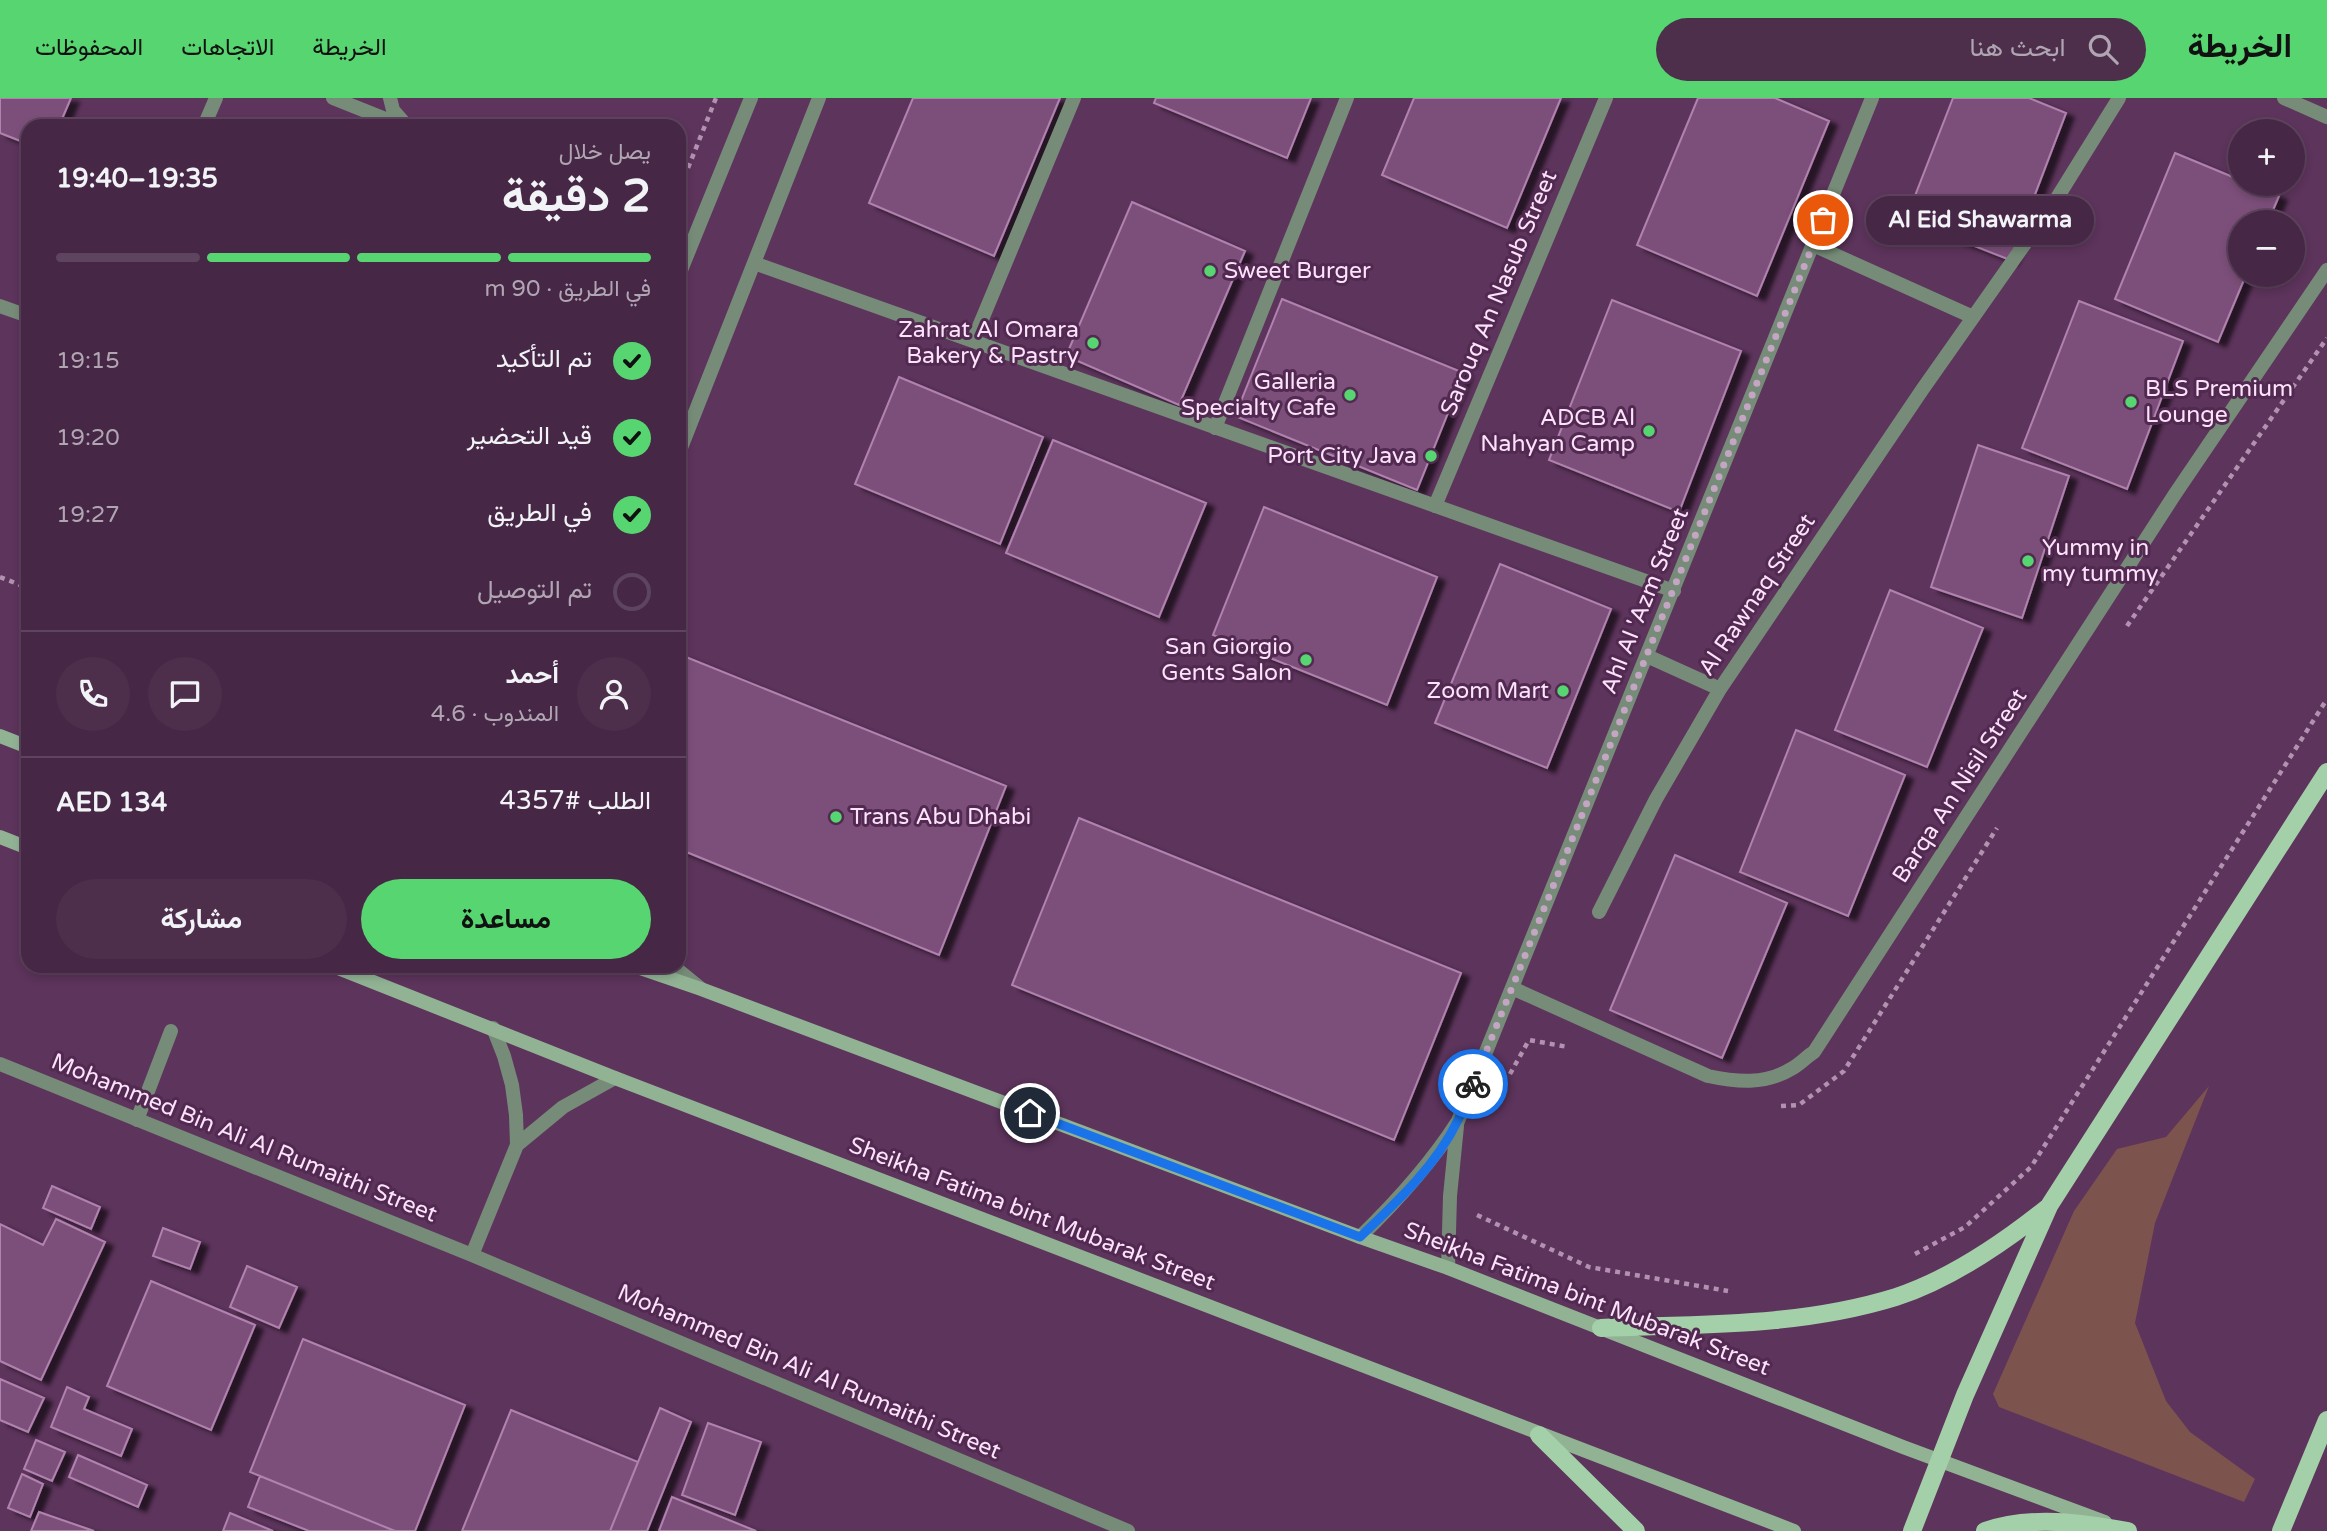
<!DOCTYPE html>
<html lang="ar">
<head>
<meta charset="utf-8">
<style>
  :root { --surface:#462745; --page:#4d2f4c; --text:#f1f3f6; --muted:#b0a5b3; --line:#5e445e; --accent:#57d570 }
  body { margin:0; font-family:"Varela Round",Vazirmatn,sans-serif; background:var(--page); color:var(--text); direction:rtl; height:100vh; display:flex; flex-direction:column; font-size:26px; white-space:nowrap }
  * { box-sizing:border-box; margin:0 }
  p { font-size:23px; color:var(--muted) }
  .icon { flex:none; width:38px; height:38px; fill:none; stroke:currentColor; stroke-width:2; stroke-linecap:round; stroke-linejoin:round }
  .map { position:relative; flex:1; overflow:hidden; direction:ltr }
  .drawer { position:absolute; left:21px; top:21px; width:665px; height:854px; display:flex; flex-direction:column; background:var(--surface); border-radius:21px; box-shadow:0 4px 10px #0003,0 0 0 2px var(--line); direction:rtl }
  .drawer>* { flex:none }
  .buttons { position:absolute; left:2228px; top:21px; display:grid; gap:14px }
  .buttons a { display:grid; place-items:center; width:77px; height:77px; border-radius:50%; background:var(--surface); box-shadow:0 4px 10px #0003,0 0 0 2px var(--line); font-size:35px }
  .pin { position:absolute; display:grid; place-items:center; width:60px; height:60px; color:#fff; margin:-30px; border:4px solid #fff; border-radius:50%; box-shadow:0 2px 7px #0007 }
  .courier { position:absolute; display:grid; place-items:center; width:70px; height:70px; margin:-35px; border:5px solid #1a73e8; border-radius:50%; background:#fff; color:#222; box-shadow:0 2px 9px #0007 }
  .bubble { position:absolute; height:49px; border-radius:24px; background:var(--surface); box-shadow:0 4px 10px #0003,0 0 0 2px var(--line); font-size:23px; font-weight:700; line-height:49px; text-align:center; direction:rtl }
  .summary em { font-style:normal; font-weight:700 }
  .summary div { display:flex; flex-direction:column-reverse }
  .summary { display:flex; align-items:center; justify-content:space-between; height:119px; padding:0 35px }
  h1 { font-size:46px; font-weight:700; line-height:52px }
  .bar { display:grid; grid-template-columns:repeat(4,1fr); gap:10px 7px; align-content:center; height:84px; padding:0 35px }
  .bar i { height:9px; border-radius:5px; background:var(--line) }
  .bar .selected { background:var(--accent) }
  .bar p { grid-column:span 4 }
  .line { display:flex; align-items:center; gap:18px; padding:0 35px; border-top:2px solid var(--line) }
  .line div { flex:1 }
  .round { display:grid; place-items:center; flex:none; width:74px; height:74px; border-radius:37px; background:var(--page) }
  ol { padding:0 35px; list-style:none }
  li { display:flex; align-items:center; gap:21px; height:77px }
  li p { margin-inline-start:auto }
  li .icon { padding:7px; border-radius:50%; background:var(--accent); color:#111; stroke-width:4 }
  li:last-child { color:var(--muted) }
  li i { width:38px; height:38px; border:4px solid var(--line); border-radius:50% }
  .action { display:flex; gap:14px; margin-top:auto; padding:14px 35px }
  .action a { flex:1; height:80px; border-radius:42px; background:var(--accent); color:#111; font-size:28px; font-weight:700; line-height:80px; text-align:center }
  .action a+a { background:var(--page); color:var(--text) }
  header { display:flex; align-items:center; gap:42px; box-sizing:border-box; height:98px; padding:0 35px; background:var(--accent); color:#111 }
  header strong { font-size:33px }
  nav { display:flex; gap:38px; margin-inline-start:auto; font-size:24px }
  .search { width:490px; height:63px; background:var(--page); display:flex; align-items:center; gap:18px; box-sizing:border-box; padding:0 24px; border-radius:38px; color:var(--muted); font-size:26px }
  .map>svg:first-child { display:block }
</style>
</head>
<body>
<header>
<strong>الخريطة</strong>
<div class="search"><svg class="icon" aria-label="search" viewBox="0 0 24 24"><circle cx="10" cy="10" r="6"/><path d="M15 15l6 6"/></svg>ابحث هنا</div>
<nav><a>الخريطة</a><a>الاتجاهات</a><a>المحفوظات</a></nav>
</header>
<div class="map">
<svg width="2327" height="1433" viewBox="0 0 2327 1433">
  <defs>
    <filter id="shadow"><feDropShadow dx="8" dy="4.5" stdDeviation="2" flood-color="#0009"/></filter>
  </defs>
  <rect width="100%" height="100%" fill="#5d345c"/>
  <path fill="#7d534d" d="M2209,988L2155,1125L2135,1225L2166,1303L2190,1334L2255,1381L2244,1404L1999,1309L1993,1296L2074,1113L2117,1051L2166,1039Z"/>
  <path fill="#7b507a" stroke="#b182af" stroke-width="2" filter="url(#shadow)" d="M0,0H71L59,28H28V46L0,35Z
    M913,0H1060L994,158L869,105Z
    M1156,0H1311L1287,60L1154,5Z
    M1414,0H1561L1507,130L1382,77Z
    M1698,0H1775L1829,23L1757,198L1637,147Z
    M1953,0H2029L2066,15L2010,162L1906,121Z
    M2175,55L2240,82V86H2249L2279,98L2268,124H2240V177H2246L2218,244L2115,201Z
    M1132,104L1245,153L1179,307L1066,258Z
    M1282,201L1464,275L1417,392L1235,318Z
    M1612,202L1741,253L1679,414L1549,362Z
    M2079,203L2183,243L2127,391L2022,350Z
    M899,279L1043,339L1000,446L855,386Z
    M1053,342L1206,405L1159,519L1006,455Z
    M1978,347L2069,378L2022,520L1931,489Z
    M1264,409L1437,479L1387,607L1213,537Z
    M1500,466L1611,511L1547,670L1435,625Z
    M1890,492L1983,530L1927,669L1835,632Z
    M681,557L1006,688L939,857L679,751V562Z
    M1796,632L1905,677L1848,818L1740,774Z
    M1079,720L1461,875L1394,1042L1012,887Z
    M1675,757L1787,805L1722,960L1610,912Z
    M52,1088L100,1109L91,1131L43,1110Z
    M56,1121L105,1144L41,1282L0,1263V1126L43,1147Z
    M163,1130L200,1144L190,1171L153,1158Z
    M247,1168L297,1189L279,1230L230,1209Z
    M151,1183L255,1227L211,1332L107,1288Z
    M303,1241L465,1307L415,1433H395L250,1374Z
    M0,1281L44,1300L28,1334L0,1322Z
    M67,1289L89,1299L84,1311L132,1331L121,1358L51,1329Z
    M660,1310L691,1324L647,1433H610Z
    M511,1312L638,1364L610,1433H462Z
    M708,1325L761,1344L735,1417L682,1397Z
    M36,1342L65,1354L52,1383L24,1371Z
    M78,1357L147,1387L138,1409L69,1379Z
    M22,1376L43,1386L30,1419L8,1410Z
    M260,1378L395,1433H309L248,1409Z
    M672,1399L756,1433H659Z
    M39,1414L94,1433H31Z
    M230,1415L273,1433H223Z"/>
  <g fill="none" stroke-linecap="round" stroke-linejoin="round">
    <path stroke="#b291b1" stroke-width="4.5" stroke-dasharray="5 5" stroke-linecap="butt" d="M679,74L688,70L716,0
      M0,479L28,490
      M2127,528L2327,240
      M1510,976L1529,942L1568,949
      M1781,1008L1799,1007L1844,973L1997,730
      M1477,1117L1589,1169L1728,1193
      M1915,1156L1965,1129L2031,1069L2327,601"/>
    <path stroke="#768c78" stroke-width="14" d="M390,0L393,12L407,28
      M204,28L216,0
      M0,208L28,218
      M137,1022L171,933"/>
    <path stroke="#768c78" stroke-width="14" d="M333,0L403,28
      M2284,0L2327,19
      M1813,147L1973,219
      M754,165L1674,493
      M679,177L751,0
      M973,243L1074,0
      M1215,330L1347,0
      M679,355L819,0
      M1435,408L1606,0
      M1647,558L1720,591
      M1599,814L1656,701L1720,591L1922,292L2057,100L2119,0
      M673,868L700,890
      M1512,890L1708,978C1736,984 1765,987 1791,971C1799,967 1806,959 1814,954L2175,396L2327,172
      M0,966L472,1157L1128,1433
      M517,1047L563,1009L615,980
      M1360,1139C1397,1103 1430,1067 1458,1023L1872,0
      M472,1157L517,1047L516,1017L512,987L504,958L493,930
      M1448,1170L1450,1098L1457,1028"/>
    <path stroke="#91b394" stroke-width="14" d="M0,638L28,649
      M0,739L28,750
      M333,868L615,980L1794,1433
      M634,868L701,891L1360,1139L1448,1170L1903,1349L2105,1424"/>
    <path stroke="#a4d0a9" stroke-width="18" d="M1601,1230C1701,1226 1799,1229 1896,1199C1951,1181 2002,1146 2047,1110
      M1539,1337L1636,1433
      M1912,1433L1965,1297L2049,1108L2327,674
      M1985,1433C2032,1417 2081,1425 2128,1433
      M2281,1433L2327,1322"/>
  </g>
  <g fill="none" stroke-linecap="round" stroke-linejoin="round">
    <path stroke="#c4a5c3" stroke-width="7" stroke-dasharray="0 12.6" d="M1473,986L1823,122"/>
    <path stroke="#1a73e8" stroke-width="9" d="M1030,1015L1360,1139C1396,1105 1436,1068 1458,1022C1464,1010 1468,998 1473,986"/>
  </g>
  <g fill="#57d570" stroke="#522951" stroke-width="2.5">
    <circle cx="1210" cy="173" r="7"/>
    <circle cx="1093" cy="245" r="7"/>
    <circle cx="1350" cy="297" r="7"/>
    <circle cx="2131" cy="304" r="7"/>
    <circle cx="1649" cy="333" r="7"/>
    <circle cx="1431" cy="358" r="7"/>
    <circle cx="2028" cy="463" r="7"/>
    <circle cx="1306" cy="562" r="7"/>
    <circle cx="1563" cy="593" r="7"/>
    <circle cx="836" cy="719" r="7"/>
  </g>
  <g text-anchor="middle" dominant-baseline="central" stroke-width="6" stroke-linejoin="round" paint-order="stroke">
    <g font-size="23" fill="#fce2fb" stroke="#522951" text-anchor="end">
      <text x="1224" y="173" text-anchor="start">Sweet Burger</text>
      <text x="1079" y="232">Zahrat Al Omara<tspan x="1079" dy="26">Bakery &amp; Pastry</tspan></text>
      <text x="1336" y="284">Galleria<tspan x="1336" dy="26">Specialty Cafe</tspan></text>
      <text x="2145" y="291" text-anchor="start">BLS Premium<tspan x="2145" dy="26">Lounge</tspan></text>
      <text x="1635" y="320">ADCB Al<tspan x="1635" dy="26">Nahyan Camp</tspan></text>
      <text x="1417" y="358">Port City Java</text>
      <text x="2042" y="450" text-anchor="start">Yummy in<tspan x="2042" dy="26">my tummy</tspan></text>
      <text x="1292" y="549">San Giorgio<tspan x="1292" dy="26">Gents Salon</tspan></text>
      <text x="1549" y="593">Zoom Mart</text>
      <text x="850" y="719" text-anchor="start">Trans Abu Dhabi</text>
    </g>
    <g font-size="23" fill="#fce2fb" stroke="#522951">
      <text transform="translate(1499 195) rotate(-67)">Sarouq An Nasub Street</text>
      <text transform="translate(1757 497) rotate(-56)">Al Rawnaq Street</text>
      <text transform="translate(1645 503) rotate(-68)">Ahl Al 'Azm Street</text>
      <text transform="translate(1960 688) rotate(-57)">Barqa An Nisil Street</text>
      <text transform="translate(244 1040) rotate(22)">Mohammed Bin Ali Al Rumaithi Street</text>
      <text transform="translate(1032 1116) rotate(21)">Sheikha Fatima bint Mubarak Street</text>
      <text transform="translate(1587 1201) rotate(21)">Sheikha Fatima bint Mubarak Street</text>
      <text transform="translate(809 1274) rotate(23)">Mohammed Bin Ali Al Rumaithi Street</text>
    </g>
  </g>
</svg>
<div class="buttons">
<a>+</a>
<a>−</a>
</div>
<div class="pin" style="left:1823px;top:122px;background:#ea580c"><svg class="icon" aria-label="bag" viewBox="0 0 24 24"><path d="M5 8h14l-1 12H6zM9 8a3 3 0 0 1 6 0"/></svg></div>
<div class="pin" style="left:1030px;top:1015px;background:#1f2937"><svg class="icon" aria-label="home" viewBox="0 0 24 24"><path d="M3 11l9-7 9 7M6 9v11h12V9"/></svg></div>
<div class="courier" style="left:1473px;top:986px"><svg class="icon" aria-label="bike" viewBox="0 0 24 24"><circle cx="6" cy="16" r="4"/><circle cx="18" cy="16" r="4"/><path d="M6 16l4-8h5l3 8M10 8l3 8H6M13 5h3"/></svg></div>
<div class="bubble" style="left:1866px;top:98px;width:228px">Al Eid Shawarma</div>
<section class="drawer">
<div class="summary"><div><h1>2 دقيقة</h1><p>يصل خلال</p></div><em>19:35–19:40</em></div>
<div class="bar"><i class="selected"></i><i class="selected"></i><i class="selected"></i><i></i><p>في الطريق · 90 m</p></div>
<ol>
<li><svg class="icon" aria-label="check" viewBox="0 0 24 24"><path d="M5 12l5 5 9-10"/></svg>تم التأكيد<p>19:15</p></li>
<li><svg class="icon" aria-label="check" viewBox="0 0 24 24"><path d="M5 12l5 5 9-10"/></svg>قيد التحضير<p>19:20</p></li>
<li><svg class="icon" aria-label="check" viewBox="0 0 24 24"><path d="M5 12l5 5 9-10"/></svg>في الطريق<p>19:27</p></li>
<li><i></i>تم التوصيل</li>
</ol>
<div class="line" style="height:126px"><a class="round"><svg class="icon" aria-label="person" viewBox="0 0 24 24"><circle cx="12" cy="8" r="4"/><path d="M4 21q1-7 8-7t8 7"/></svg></a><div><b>أحمد</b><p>المندوب · 4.6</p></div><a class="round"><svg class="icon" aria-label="chat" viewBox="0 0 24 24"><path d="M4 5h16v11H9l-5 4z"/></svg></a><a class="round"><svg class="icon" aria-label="phone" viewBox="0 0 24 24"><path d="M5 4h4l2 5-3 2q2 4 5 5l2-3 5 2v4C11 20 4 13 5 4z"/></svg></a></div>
<div class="line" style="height:91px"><div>الطلب #4357</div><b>AED 134</b></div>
<div class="action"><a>مساعدة</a><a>مشاركة</a></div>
</section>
</div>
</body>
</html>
